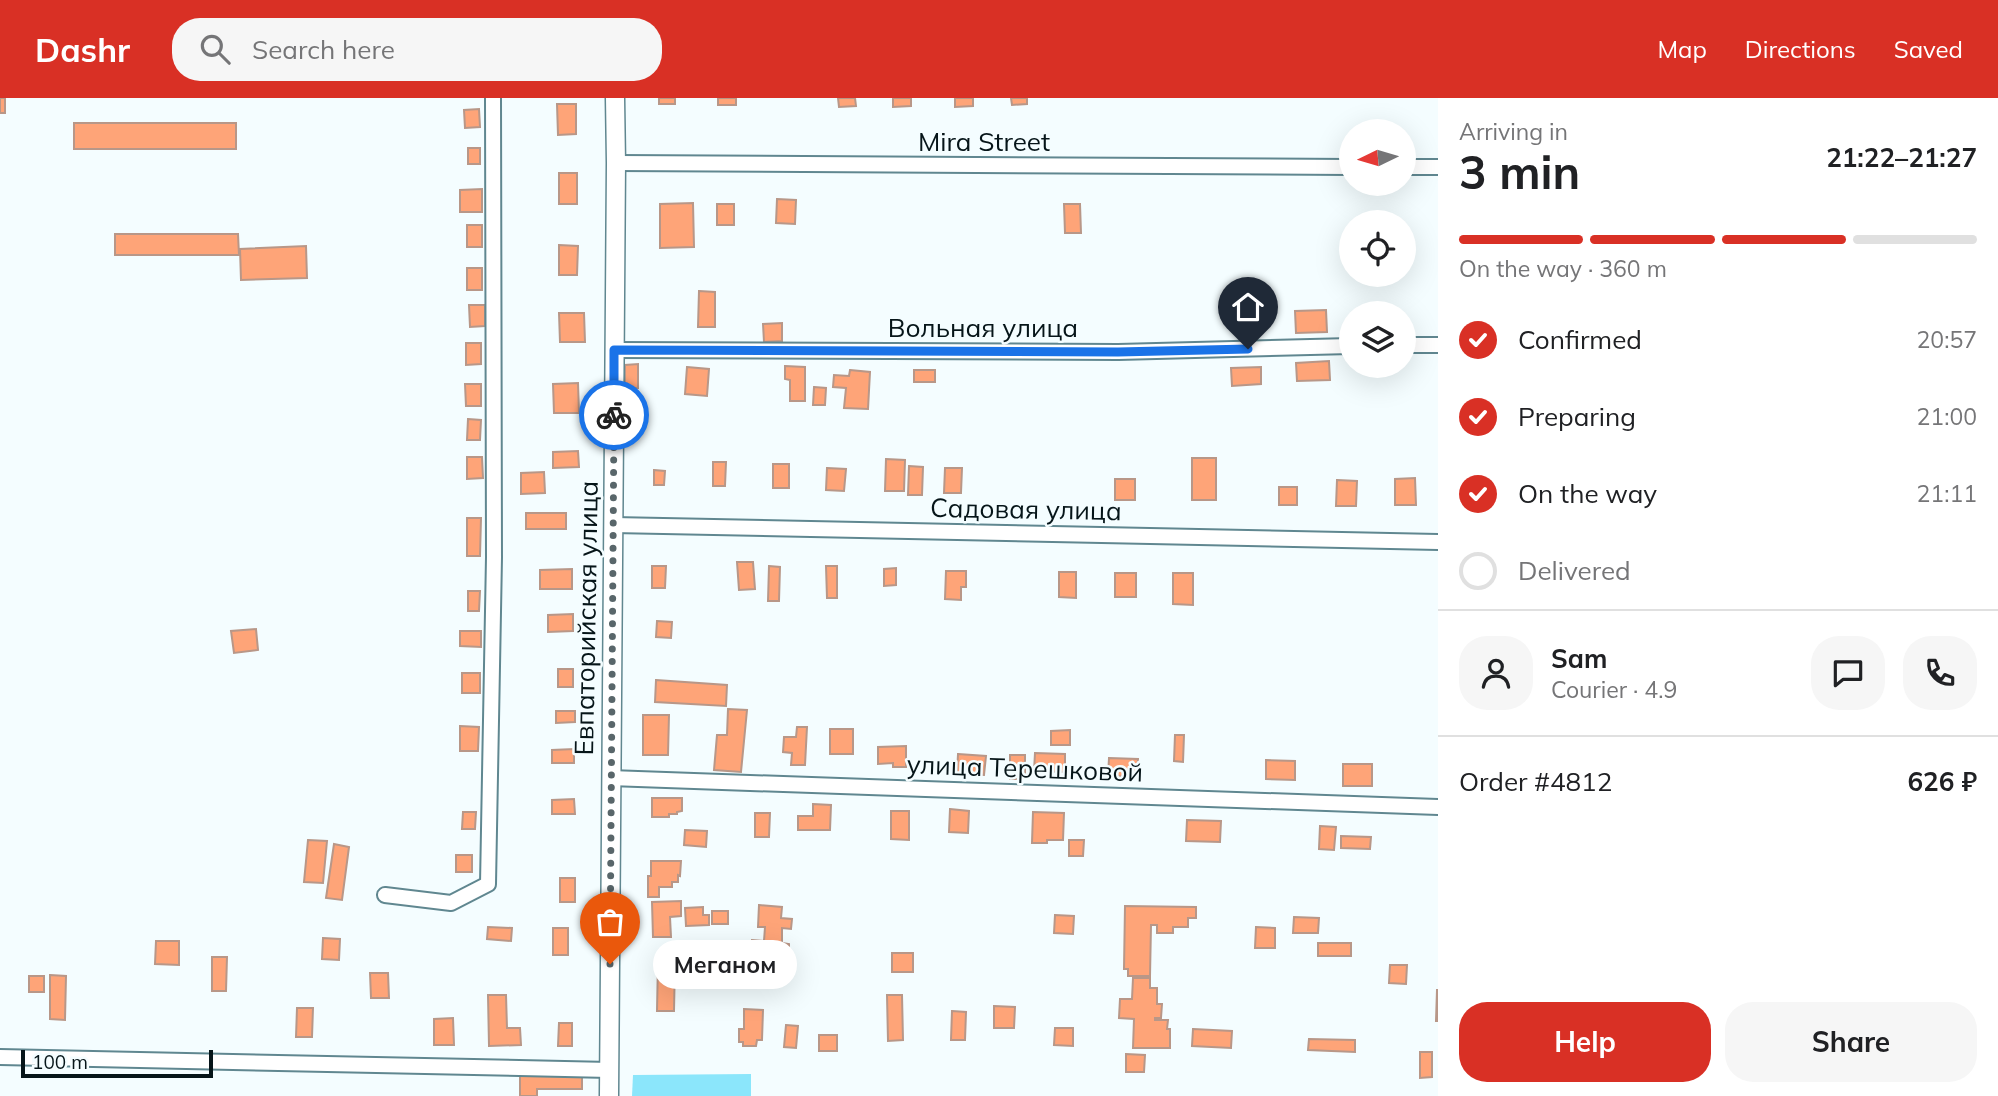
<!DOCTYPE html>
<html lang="en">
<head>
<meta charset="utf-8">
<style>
  :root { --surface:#fff; --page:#f6f6f6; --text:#202124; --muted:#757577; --line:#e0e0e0; --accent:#d93025 }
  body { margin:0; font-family:Mulish,sans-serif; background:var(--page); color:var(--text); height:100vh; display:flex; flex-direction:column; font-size:26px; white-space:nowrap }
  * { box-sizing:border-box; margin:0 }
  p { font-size:23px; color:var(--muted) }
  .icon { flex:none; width:38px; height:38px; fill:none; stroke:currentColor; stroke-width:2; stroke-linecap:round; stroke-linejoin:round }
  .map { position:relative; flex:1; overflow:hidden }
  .drawer { display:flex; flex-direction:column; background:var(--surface); width:560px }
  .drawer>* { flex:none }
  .needle { width:46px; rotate:265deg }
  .fabs { position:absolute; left:1339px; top:21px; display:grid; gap:14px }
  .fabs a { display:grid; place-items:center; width:77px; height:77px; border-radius:50%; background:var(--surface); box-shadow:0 7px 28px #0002; font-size:35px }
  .scale { position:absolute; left:21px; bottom:18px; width:192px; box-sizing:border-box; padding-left:7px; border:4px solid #061519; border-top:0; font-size:19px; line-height:24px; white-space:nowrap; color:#061519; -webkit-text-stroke:5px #f4fdff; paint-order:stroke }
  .pin { position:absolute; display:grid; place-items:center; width:60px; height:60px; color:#fff; margin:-72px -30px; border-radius:50% 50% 50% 0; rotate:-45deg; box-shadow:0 0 7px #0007 }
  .pin .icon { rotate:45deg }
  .courier { position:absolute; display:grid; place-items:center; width:70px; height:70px; margin:-35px; border:5px solid #1a73e8; border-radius:50%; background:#fff; color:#222; box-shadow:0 2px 9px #0007 }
  .bubble { position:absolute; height:49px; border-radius:24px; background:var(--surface); box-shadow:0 7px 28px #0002; font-size:23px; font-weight:700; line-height:49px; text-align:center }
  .head em { font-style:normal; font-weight:700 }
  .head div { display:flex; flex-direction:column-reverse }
  .head { display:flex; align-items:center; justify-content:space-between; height:119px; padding:0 21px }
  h1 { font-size:46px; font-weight:700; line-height:52px }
  .bar { display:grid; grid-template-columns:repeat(4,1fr); gap:10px 7px; align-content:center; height:84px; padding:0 21px }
  .bar i { height:9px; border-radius:5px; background:var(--line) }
  .bar .current { background:var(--accent) }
  .bar p { grid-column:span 4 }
  .line { display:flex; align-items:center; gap:18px; padding:0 21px; border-top:2px solid var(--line) }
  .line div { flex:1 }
  .round { display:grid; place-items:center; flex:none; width:74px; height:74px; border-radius:28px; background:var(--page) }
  ol { padding:0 21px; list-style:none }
  li { display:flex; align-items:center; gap:21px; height:77px }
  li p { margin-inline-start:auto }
  li .icon { padding:7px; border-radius:50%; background:var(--accent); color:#fff; stroke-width:4 }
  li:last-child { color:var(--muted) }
  li i { width:38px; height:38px; border:4px solid var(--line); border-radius:50% }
  .cta { display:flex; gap:14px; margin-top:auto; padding:14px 21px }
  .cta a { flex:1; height:80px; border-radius:28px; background:var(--accent); color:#fff; font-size:28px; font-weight:700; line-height:80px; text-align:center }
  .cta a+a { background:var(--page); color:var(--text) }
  header { display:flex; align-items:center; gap:42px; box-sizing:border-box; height:98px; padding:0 35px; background:var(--accent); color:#fff }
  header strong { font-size:33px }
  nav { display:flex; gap:38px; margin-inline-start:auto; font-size:24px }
  .search { width:490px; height:63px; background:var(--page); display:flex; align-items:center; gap:18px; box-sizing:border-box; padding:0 24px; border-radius:28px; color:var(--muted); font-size:26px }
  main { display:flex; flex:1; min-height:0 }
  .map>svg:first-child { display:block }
</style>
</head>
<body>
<header>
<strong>Dashr</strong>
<div class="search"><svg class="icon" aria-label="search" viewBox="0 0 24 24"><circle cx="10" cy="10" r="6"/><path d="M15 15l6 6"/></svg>Search here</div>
<nav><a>Map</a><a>Directions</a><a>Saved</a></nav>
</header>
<main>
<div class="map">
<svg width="1438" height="998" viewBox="0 0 1438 998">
  <rect width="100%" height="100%" fill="#f4fdff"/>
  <path fill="#8be6fb" d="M751,976V998H632L633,977Z"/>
  <path fill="#fea478" stroke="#b89788" stroke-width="2" d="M0,0H5V15H0Z
    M659,0H675V6H659Z
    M718,0H736V7H718Z
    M838,0H855L856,8L839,9Z
    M893,0H911V8L893,9Z
    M955,0H973V8L955,9Z
    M1011,0H1027V6L1012,7Z
    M557,6H576V36L558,37Z
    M479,11L480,29L465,30L464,12Z
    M74,25H236V51H74Z
    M468,50H480V66H468Z
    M559,75H577V106H559Z
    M482,91V114H460V92Z
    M777,101L796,102L795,126L776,125Z
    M693,105L694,149L660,150V106Z
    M717,106H734V127H717Z
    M1064,106H1080L1081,135H1065Z
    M467,127H482V149H467Z
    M115,136H238L239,157H115Z
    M559,147L578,148L577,177H559Z
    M306,148L307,180L241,182L240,151Z
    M467,170H482V192H467Z
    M699,193L715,194V229H698Z
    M469,207H485V228L470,229Z
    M1326,212L1327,234L1296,235L1295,213Z
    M559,215H584L585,244H560Z
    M782,225V243L764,244L763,226Z
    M466,245H481V266L466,267Z
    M1329,263L1330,282L1297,283L1296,265Z
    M638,266V290H625V267Z
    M785,268L805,269V303H790V282L785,281Z
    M687,269L709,271L707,298L685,296Z
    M1261,269V286L1232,288L1231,270Z
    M850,272L870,274L868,311L844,310L846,290L833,289L834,277L849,278Z
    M914,272H935V284H914Z
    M578,285L579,315H554L553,286Z
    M465,286H481V308H466Z
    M814,289L826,290L825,307H813Z
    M629,296L637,297V312H628Z
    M468,321L481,322L480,342H467Z
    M578,353L579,369L553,370V354Z
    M467,359H482L483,380L467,381Z
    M1192,360H1216V402H1192Z
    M886,361L905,362L904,393H885Z
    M713,364H726L725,388H713Z
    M773,366H789V390H773Z
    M909,368L923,369L922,397H908Z
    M827,370L846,371L844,393L826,392Z
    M945,370H962L961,395H944Z
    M654,372L665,373L664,387H654Z
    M544,374L545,395L521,396V375Z
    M1415,380L1416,407H1395V381Z
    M1115,381H1135V402H1115Z
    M1337,382L1357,383L1356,408H1336Z
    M1279,389H1297V407H1279Z
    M526,415H566V431H526Z
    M467,420H481L480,458H467Z
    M737,464H753L755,491L739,492Z
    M652,468H666L665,490H652Z
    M769,468L780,469L779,503H768Z
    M826,468H837V500H827Z
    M896,470V487L884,488V471Z
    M572,471V491H540V472Z
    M946,473H966V489H961V502L945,501Z
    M1059,474H1076V500L1059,499Z
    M1115,475H1136V499H1115Z
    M1173,475H1193V507L1173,506Z
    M468,493H480L479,513H468Z
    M573,516V533L548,534V517Z
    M657,523L672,524L671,540L656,539Z
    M256,531L258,552L234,555L231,533Z
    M460,533H481V549L460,548Z
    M558,571H573V589H558Z
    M462,575H480V595H462Z
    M656,582L727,587L726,608L655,604Z
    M728,611L747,612L741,674L714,672L717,637H727Z
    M556,613H575V624L556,625Z
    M643,617H669L668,657H643Z
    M460,628L479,629L478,653H460Z
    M797,629H807L805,667H791L792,655L783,654L784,639H796Z
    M830,631H853V656H830Z
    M1070,632V647H1051V633Z
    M1175,637H1184L1183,664L1174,663Z
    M906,648V669H893V665L878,666V649Z
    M574,651V665H552V652Z
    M1035,655L1065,656V674L1034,673Z
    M958,656L986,658L984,677L957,676Z
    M1010,657H1025V681H1010Z
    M1109,660L1138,661L1137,679L1108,678Z
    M1266,662L1295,663V682L1266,681Z
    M1343,666H1372V688H1343Z
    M652,700H682V713L677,714V716H669V719H652Z
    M574,701L575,716H552V702Z
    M813,706L831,707L830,732H798V718H813Z
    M950,711L969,713L968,735L949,734Z
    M891,713H909V742L891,741Z
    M463,714H476L475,731H462Z
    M1033,714L1064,715L1063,742H1047V745H1032Z
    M755,715H770L769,739H755Z
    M1187,722L1221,723L1220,744L1186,743Z
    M1320,728L1336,729L1334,752L1319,751Z
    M685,732L707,733L706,749L684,747Z
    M1341,738L1371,739L1370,751L1341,750Z
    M308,742L327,743L323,785L304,784Z
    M1069,742H1084L1083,758H1069Z
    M334,746L349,749L342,802L326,800Z
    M456,757H472V774H456Z
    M651,763H681L680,778L678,777V784H672V789H659V799H648V778H651Z
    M560,780H575V804H560Z
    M681,803V818L670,819L671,839H653L652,804Z
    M759,807L782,809L781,820L792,821L791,831L782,830V845L789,846V857L751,855L752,842L764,843L765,829H758Z
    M1125,808L1196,809V820H1188V829H1173V835H1157V827H1151L1150,878H1128V871H1124Z
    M703,809V817H709V827L686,828L685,810Z
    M712,813H728V826H712Z
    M1055,817L1074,818L1073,836L1054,835Z
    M1294,819L1319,820L1318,835H1293Z
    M488,829L512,830L511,843L487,841Z
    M1256,829L1275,830V850H1255Z
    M553,830H568V857H553Z
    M323,840L340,841L339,862L322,861Z
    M156,843H179V867L155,866Z
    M1318,845H1351V858H1318Z
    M892,855H913V874H892Z
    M212,859H227L226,893H212Z
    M658,863L675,864L674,913H657Z
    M1390,867H1407L1406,886L1389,885Z
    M370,875H388L389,900H371Z
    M50,877L66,878L65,922L50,921Z
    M29,878H44V894H29Z
    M1133,880H1150V890H1157V906H1162L1161,920H1155V922H1168L1167,931H1170V950H1133L1134,921L1119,920L1120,901H1132Z
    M1437,892H1438V923H1436Z
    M488,897H506L507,930H520L521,947L489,948Z
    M887,897H902L903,942L888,943Z
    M994,908L1015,909L1014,930H994Z
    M297,910H313L312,939H296Z
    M744,911L763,912L762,942H757L756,948H743V944H739V931H744Z
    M952,913L966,914L965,942H951Z
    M453,920L454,947H434V921Z
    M559,925H572V948H558Z
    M786,927L798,928L796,950L784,949Z
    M1055,930H1073V948L1054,947Z
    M1193,931L1232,933L1231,950L1192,948Z
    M819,937H837V953H819Z
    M1309,941L1355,942V954L1308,952Z
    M1420,954H1432V979L1420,980Z
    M1126,956L1145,957L1144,974H1126Z
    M520,976H582V991H537V998H520Z"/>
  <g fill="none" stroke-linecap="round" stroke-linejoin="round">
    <defs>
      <path id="minor" d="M616,65L1351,69
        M1404,69H1438
        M1404,247H1438
        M614,252L1118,254L1351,248
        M613,427L1438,444
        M610,680L1438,709
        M385,797L451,805L488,786L494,459L493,0
        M0,959L610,972"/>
      <path id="major" d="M609,998L616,65L615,0"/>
    </defs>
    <use href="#minor" stroke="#608790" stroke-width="18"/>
    <use href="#major" stroke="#608790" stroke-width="21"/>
    <use href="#minor" stroke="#fff" stroke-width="14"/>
    <use href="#major" stroke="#fff" stroke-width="18"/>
  </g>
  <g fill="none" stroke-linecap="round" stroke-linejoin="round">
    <path stroke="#59666a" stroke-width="7" stroke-dasharray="0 12.6" d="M610,866L614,317"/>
    <path stroke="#1a73e8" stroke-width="9" d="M614,317V252L1118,254L1248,251"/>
  </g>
  <g text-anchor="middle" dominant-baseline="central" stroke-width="5" stroke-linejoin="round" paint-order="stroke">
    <g font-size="26" fill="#061519" stroke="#f4fdff">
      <text x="984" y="43">Mira Street</text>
      <text x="983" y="229">Вольная улица</text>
      <text transform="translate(1026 411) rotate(1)">Садовая улица</text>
      <text transform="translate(586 520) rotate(-89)">Евпаторийская улица</text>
      <text transform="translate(1025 670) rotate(2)">улица Терешковой</text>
    </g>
  </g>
</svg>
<div class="fabs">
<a><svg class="needle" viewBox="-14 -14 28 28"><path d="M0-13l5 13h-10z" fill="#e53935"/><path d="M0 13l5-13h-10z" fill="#757577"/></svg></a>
<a><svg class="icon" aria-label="locate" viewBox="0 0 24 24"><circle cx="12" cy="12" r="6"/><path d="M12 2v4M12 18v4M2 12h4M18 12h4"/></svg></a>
<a><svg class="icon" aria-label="layers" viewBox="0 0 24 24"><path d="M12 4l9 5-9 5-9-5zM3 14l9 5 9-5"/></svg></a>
</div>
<div class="scale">100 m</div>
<div class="pin" style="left:610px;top:866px;background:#ea580c"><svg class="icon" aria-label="bag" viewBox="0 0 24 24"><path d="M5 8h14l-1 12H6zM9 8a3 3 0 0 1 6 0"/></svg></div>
<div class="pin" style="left:1248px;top:251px;background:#1f2937"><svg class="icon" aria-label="home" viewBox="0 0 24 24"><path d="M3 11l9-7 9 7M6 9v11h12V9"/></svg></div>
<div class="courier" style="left:614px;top:317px"><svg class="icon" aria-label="bike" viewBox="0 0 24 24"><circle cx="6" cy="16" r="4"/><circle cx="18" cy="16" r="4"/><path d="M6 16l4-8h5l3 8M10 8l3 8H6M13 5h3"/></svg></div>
<div class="bubble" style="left:653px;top:842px;width:144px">Меганом</div>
</div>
<section class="drawer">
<div class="head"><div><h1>3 min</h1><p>Arriving in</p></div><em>21:22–21:27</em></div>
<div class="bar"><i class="current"></i><i class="current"></i><i class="current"></i><i></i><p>On the way · 360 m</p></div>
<ol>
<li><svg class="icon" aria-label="check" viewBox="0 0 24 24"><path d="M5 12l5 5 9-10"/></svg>Confirmed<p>20:57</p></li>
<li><svg class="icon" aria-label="check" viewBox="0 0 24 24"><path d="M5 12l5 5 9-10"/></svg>Preparing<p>21:00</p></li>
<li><svg class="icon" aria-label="check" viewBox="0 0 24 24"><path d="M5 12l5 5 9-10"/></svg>On the way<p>21:11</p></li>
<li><i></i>Delivered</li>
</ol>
<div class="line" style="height:126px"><a class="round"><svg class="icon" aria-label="person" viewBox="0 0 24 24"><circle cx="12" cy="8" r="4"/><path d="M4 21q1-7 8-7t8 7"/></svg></a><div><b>Sam</b><p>Courier · 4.9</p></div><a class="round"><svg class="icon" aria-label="chat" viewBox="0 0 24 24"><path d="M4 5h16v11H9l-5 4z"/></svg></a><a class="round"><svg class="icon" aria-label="phone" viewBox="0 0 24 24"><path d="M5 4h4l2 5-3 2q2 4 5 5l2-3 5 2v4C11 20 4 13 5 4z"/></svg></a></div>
<div class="line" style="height:91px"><div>Order #4812</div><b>626 ₽</b></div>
<div class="cta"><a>Help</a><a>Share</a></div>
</section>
</main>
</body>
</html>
